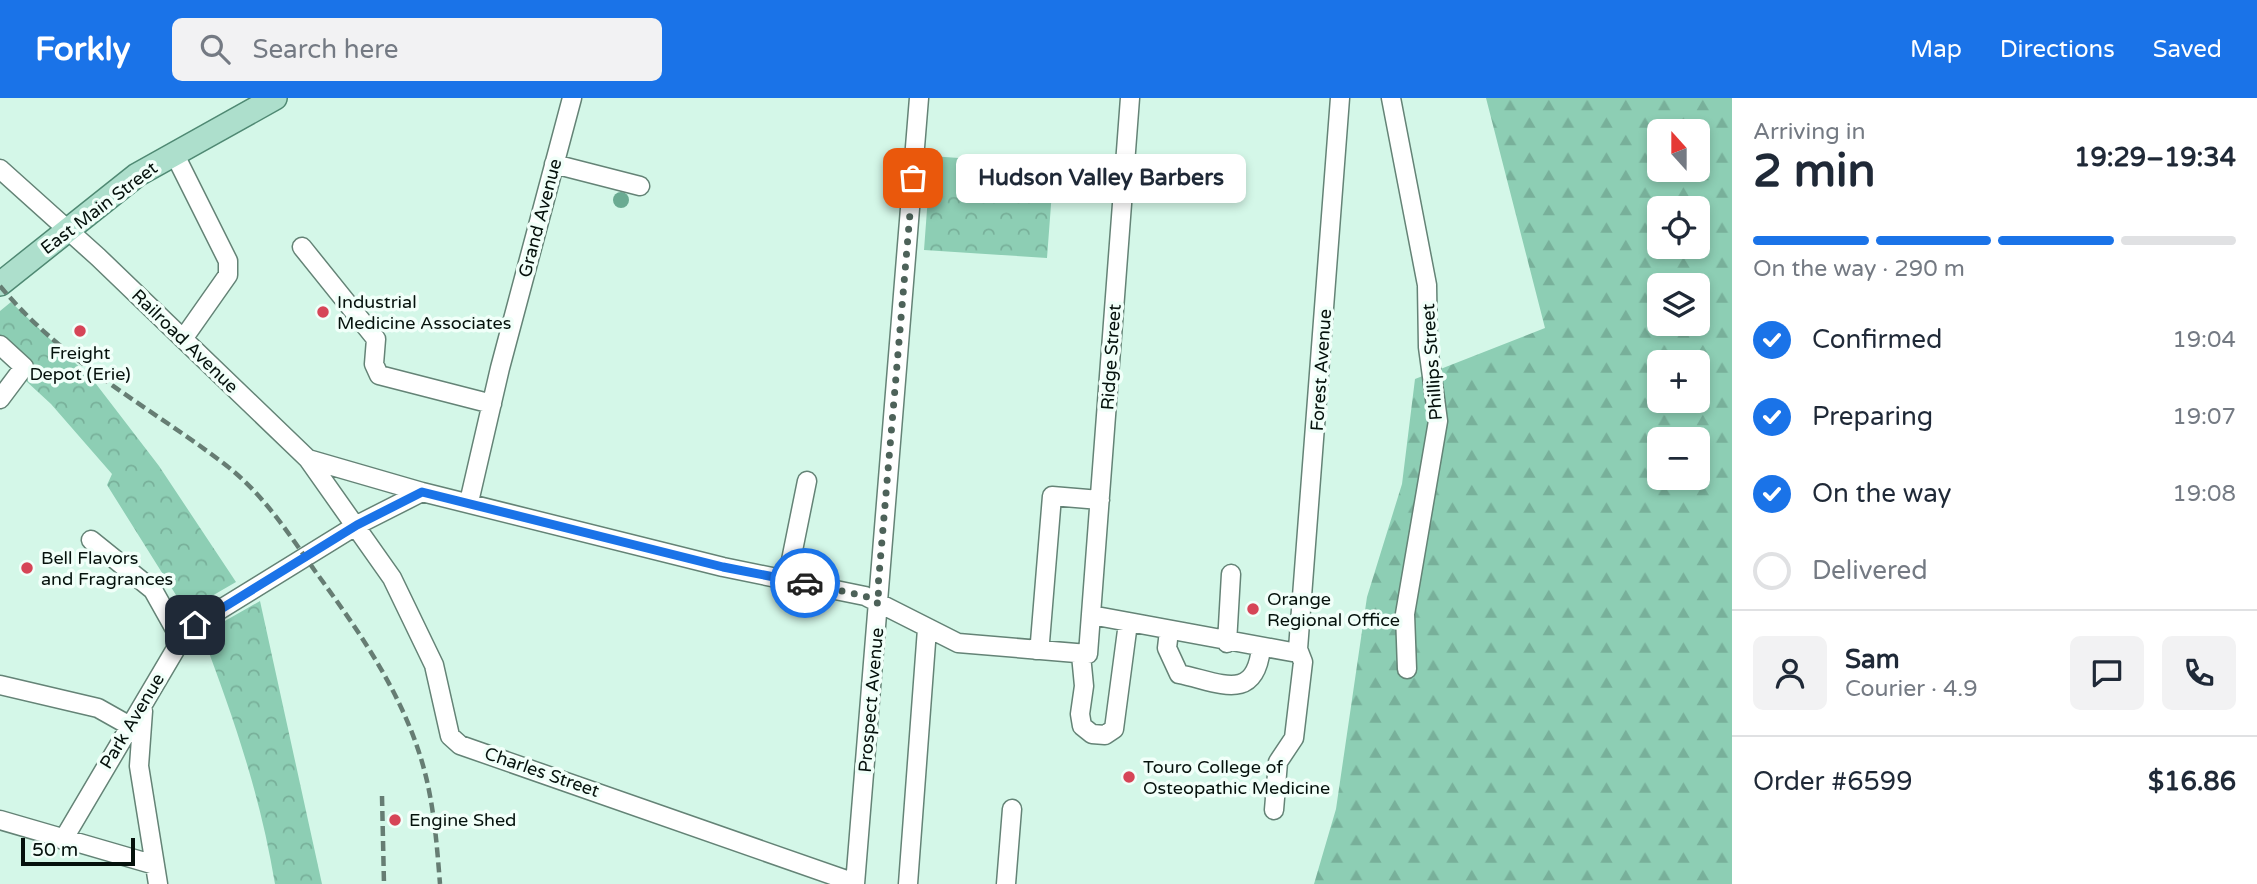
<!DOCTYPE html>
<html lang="en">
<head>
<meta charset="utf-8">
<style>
  :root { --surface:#fff; --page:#f2f2f3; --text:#1f2937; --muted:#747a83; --line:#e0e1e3; --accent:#1a73e8 }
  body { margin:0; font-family:"Varela Round",sans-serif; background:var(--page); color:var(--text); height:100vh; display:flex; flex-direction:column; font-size:26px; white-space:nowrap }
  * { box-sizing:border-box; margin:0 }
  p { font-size:23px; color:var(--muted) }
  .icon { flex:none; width:38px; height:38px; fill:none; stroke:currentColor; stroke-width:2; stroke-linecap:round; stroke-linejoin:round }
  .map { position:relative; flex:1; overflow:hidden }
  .sheet { display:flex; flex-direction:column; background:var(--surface); width:525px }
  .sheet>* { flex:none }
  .needle { width:46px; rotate:339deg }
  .tools { position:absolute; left:1647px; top:21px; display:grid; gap:14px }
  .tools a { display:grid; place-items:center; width:63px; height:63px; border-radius:10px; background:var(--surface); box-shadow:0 4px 10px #0003; font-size:35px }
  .scale { position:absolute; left:21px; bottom:18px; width:114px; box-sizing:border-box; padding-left:7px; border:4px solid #05110c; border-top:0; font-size:19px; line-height:24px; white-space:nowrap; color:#05110c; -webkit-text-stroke:5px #f1fff9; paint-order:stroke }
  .pin { position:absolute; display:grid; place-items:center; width:60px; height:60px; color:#fff; margin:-30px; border-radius:14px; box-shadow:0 4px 10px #0006 }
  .courier { position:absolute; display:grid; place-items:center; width:70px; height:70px; margin:-35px; border:5px solid #1a73e8; border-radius:50%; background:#fff; color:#222; box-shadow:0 2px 9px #0007 }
  .bubble { position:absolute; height:49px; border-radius:10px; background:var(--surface); box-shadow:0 4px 10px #0003; font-size:23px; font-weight:700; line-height:49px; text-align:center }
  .headline em { font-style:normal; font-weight:700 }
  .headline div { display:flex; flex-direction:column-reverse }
  .headline { display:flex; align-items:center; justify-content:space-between; height:119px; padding:0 21px }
  h1 { font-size:46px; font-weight:700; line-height:52px }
  .bar { display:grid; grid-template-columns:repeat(4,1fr); gap:10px 7px; align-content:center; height:84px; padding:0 21px }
  .bar i { height:9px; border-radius:5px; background:var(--line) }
  .bar .on { background:var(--accent) }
  .bar p { grid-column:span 4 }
  .line { display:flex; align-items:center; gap:18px; padding:0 21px; border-top:2px solid var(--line) }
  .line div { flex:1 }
  .round { display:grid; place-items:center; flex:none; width:74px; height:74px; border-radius:10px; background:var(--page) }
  ol { padding:0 21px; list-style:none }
  li { display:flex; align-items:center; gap:21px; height:77px }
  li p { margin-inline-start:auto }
  li .icon { padding:7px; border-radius:50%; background:var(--accent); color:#fff; stroke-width:4 }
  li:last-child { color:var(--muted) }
  li i { width:38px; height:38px; border:4px solid var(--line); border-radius:50% }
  header { display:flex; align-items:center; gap:42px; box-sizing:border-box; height:98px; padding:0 35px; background:var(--accent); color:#fff }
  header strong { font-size:33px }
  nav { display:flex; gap:38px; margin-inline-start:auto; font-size:24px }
  .search { width:490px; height:63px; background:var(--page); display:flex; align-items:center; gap:18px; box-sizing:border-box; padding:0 24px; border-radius:10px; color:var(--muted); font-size:26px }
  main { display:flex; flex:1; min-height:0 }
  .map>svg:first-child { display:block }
</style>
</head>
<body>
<header>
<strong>Forkly</strong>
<div class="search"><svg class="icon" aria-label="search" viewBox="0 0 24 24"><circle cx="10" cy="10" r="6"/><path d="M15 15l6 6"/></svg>Search here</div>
<nav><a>Map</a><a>Directions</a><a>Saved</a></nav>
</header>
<main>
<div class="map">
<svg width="1732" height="786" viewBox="0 0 1732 786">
  <defs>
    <pattern id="forest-firs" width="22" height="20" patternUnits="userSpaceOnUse" patternTransform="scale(1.75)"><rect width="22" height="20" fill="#8dceb4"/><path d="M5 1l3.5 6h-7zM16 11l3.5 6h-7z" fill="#78b09a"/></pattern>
    <pattern id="park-crowns" width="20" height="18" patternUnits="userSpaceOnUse" patternTransform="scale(1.75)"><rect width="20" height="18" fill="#8dceb4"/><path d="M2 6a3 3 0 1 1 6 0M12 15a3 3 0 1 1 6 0" fill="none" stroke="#78b09a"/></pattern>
  </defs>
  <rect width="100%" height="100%" fill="#d4f7e8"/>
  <path fill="url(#forest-firs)" fill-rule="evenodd" d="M1486,0H1732V786H1314L1336,711L1367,499L1402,386L1415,281L1545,230ZM1659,33H1698V72H1659ZM1659,110H1698V149H1659ZM1659,187H1698V226H1659ZM1659,264H1698V303H1659ZM1659,341H1698V380H1659Z"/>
  <path fill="url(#park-crowns)" d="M931,58L1054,67L1047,160L924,152Z
    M11,204L93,282L159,368L236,484L186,513L107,387L112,376L51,306L0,259V213Z
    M260,503L322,786H275C260,696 234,621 202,536Z"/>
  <path fill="#8dceb4" d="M941,65L971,67L969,100L939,98Z"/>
  <path fill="#6aab92" d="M613 102a8 8 0 1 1 16 0a8 8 0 1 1-16 0Z"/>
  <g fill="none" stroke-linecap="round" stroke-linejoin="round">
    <defs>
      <path id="minor" d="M1391,0L1427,187L1428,249L1438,323L1405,516L1407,571
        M174,55L228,163V177L183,241
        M554,66L640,88
        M0,71L98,159L308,361L392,480L434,567L450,638L460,647L855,785
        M302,149L376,241L374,266L379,277L492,306
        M0,247L24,269L0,301
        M308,361L422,394L723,469L865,498L958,545L1088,556L1130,0
        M469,404L500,270L572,0
        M91,442L153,492L181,542
        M787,482L807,383
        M1091,517L1292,554L1298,551L1340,0
        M1169,533L1167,550L1179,576C1219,584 1255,606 1261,550
        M1227,545L1231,476
        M1036,552L1040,544L1052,398L1100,402
        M1081,557L1084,588L1080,616L1082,628L1092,636L1105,637L1114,631L1128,525
        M0,587L98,610L130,628
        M143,613L139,668L158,786
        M1274,712L1278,664L1294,640L1303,564L1298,551
        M0,722L155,767
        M63,742L181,542L195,527L357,427L422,394
        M855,786L919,0
        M908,786L927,531
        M1006,786L1012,711"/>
      <path id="major" d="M0,186L137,77L275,0"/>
    </defs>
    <use href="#minor" stroke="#648376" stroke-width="21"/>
    <use href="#major" stroke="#4f8973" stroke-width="26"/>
    <use href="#minor" stroke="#fff" stroke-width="18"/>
    <use href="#major" stroke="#addfcc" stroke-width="23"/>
    <path stroke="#667d73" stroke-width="4.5" stroke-dasharray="10 5" stroke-linecap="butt" d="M0,188C66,267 148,307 227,368C263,396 289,436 315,473C359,533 404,597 424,671C434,708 437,748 440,786
      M382,698L384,786"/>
  </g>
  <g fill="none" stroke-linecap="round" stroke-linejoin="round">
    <path stroke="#4d6259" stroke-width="7" stroke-dasharray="0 12.6" d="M805,485L865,498L879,506L878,489L913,80"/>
    <path stroke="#1a73e8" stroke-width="9" d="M195,527L357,427L422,394L723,469L805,485"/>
  </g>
  <g fill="#d64557" stroke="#f1fff9" stroke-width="2.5">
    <circle cx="323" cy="214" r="7"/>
    <circle cx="80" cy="233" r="7"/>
    <circle cx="27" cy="470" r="7"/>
    <circle cx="1253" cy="511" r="7"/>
    <circle cx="1129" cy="679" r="7"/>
    <circle cx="395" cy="722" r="7"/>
  </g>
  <g text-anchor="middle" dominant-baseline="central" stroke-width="7" stroke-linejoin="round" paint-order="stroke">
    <g font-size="18" fill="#05110c" stroke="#f1fff9">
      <text transform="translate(99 110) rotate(-37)">East Main Street</text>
      <text transform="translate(540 120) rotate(-75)">Grand Avenue</text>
      <text transform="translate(185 243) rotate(44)">Railroad Avenue</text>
      <text transform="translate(1111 259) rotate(-86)">Ridge Street</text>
      <text transform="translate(1432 264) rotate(-94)">Phillips Street</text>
      <text transform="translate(1321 272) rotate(-86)">Forest Avenue</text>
      <text transform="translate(871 602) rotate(-85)">Prospect Avenue</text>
      <text transform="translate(132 623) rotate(-59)">Park Avenue</text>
      <text transform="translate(542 674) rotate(19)">Charles Street</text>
    </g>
    <g font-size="18" fill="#05110c" stroke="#f1fff9" text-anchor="start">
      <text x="337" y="204">Industrial<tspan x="337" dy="21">Medicine Associates</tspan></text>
      <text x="80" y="255" text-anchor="middle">Freight<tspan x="80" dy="21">Depot (Erie)</tspan></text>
      <text x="41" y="460">Bell Flavors<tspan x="41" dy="21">and Fragrances</tspan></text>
      <text x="1267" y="501">Orange<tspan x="1267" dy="21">Regional Office</tspan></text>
      <text x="1143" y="669">Touro College of<tspan x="1143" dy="21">Osteopathic Medicine</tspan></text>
      <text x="409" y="722">Engine Shed</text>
    </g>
  </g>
</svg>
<div class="tools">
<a><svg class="needle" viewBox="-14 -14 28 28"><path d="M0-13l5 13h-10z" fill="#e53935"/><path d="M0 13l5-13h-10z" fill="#747a83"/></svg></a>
<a><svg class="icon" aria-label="locate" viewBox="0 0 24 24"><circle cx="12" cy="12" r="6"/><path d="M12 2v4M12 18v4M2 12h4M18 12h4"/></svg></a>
<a><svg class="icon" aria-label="layers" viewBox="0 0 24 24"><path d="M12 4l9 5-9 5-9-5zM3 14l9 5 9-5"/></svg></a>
<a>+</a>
<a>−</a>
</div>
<div class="scale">50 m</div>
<div class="pin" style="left:913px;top:80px;background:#ea580c"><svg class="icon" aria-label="bag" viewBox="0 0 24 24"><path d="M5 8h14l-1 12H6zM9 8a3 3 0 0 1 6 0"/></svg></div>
<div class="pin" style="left:195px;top:527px;background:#1f2937"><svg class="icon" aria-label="home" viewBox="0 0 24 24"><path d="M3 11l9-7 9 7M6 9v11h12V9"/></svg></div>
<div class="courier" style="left:805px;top:485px"><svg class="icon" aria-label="car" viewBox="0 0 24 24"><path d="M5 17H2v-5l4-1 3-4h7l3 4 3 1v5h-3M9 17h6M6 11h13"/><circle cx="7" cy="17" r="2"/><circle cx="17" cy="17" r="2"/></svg></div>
<div class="bubble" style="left:956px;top:56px;width:290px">Hudson Valley Barbers</div>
</div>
<section class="sheet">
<div class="headline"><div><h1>2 min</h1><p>Arriving in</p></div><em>19:29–19:34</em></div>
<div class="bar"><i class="on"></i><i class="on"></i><i class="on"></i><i></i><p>On the way · 290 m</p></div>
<ol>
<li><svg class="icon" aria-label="check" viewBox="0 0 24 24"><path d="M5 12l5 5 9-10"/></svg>Confirmed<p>19:04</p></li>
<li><svg class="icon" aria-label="check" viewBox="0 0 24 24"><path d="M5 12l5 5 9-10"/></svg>Preparing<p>19:07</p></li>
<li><svg class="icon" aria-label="check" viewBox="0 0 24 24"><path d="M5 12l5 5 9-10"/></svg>On the way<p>19:08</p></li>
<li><i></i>Delivered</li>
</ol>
<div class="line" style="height:126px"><a class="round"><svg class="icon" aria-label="person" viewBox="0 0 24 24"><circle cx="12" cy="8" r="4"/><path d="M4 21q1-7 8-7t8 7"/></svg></a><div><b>Sam</b><p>Courier · 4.9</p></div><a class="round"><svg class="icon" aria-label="chat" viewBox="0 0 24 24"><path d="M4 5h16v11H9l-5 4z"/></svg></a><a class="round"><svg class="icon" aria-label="phone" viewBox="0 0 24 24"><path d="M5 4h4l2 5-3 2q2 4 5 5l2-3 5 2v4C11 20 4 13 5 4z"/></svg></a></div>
<div class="line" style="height:91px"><div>Order #6599</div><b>$16.86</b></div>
</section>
</main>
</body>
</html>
